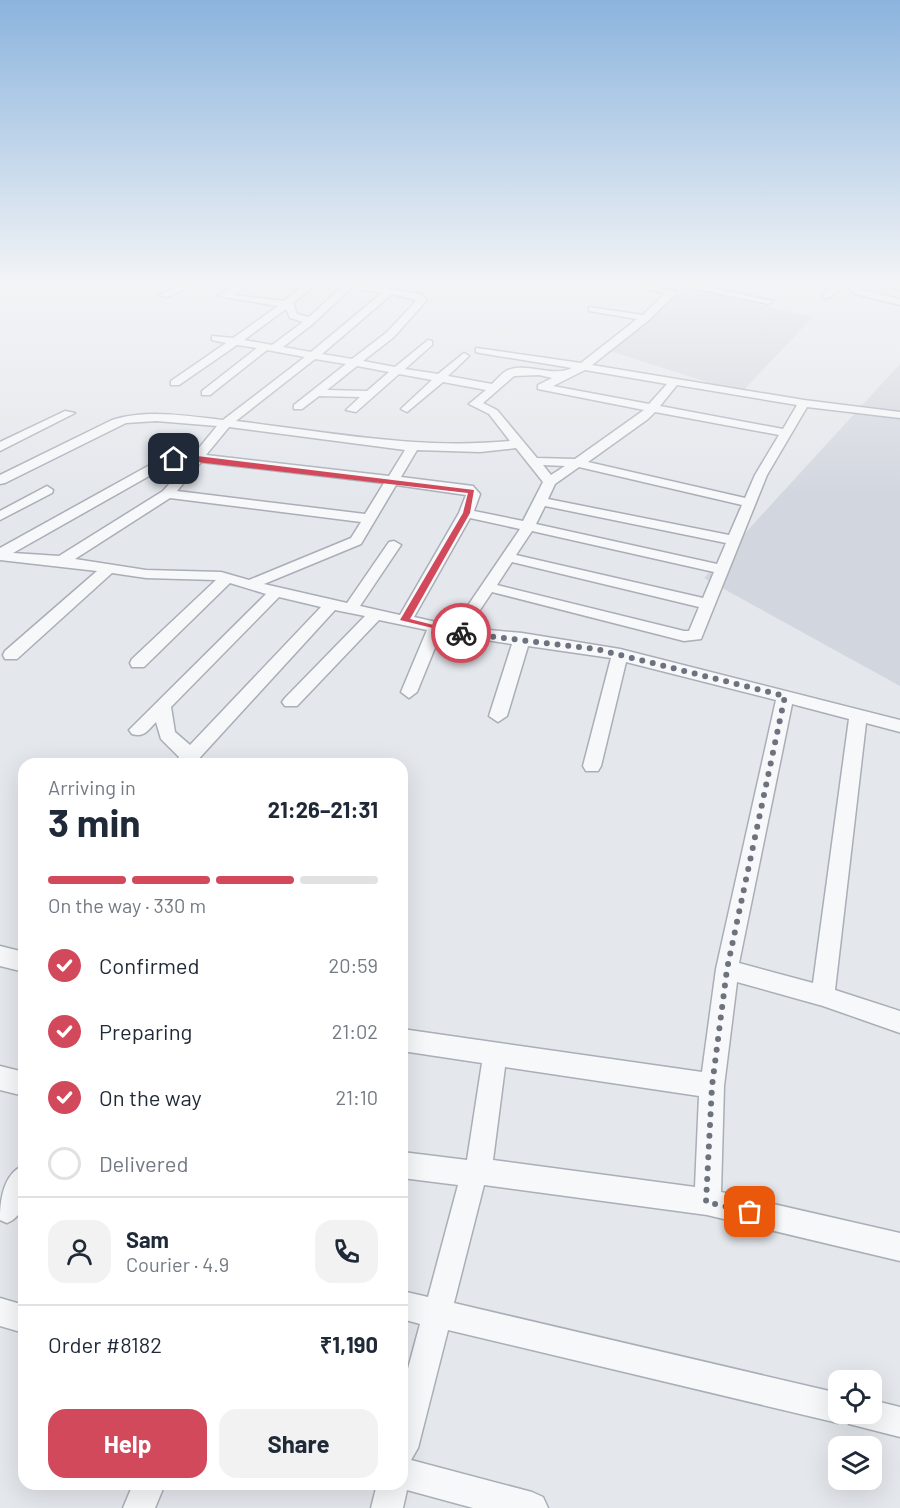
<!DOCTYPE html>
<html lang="en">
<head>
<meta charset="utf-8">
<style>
  :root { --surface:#fff; --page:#f2f2f3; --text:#1f2937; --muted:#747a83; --line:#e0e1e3; --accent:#d1495b }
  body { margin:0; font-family:Barlow,sans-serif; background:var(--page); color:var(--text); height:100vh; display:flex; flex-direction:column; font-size:22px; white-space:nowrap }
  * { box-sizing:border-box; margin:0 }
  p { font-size:20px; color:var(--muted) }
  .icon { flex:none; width:33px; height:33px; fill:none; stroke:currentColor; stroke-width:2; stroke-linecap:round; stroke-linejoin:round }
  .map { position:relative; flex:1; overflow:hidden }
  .details { position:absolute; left:18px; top:758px; width:390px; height:732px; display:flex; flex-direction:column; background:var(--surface); border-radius:18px; box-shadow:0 6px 24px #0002 }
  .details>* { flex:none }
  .controls { position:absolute; left:828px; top:1370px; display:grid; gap:12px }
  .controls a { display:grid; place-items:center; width:54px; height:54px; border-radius:12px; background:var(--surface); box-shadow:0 6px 24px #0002; font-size:30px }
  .pin { position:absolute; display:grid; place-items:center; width:51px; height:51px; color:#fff; margin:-26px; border-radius:12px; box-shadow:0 3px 9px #0006 }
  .courier { position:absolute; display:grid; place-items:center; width:60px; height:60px; margin:-30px; border:4px solid #d1495b; border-radius:50%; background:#fff; color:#222; box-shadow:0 2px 8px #0007 }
  .headline em { font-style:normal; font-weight:700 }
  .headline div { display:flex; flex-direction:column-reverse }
  .headline { display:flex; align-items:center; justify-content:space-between; height:102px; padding:0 30px }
  h1 { font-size:39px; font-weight:700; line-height:45px }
  .bar { display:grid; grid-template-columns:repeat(4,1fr); gap:9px 6px; align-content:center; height:72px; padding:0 30px }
  .bar i { height:8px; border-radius:4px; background:var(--line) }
  .bar .on { background:var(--accent) }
  .bar p { grid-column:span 4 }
  .line { display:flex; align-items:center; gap:15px; padding:0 30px; border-top:2px solid var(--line) }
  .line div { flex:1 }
  .round { display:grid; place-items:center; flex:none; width:63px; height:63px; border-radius:18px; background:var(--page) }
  ol { padding:0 30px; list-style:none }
  li { display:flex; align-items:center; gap:18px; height:66px }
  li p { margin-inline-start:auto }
  li .icon { padding:6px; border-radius:50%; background:var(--accent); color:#fff; stroke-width:4 }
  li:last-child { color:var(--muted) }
  li i { width:33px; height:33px; border:3px solid var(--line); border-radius:50% }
  .button { display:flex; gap:12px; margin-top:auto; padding:12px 30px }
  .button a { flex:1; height:69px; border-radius:18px; background:var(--accent); color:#fff; font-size:24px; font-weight:700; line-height:69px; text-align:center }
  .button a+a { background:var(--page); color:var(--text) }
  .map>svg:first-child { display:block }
</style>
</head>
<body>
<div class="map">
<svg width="900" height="1508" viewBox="0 0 900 1508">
  <rect width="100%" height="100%" fill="#e4e7ec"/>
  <path fill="#d2d6de" d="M687,288L813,317L741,393L607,350Z
    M900,364V686L704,578Z"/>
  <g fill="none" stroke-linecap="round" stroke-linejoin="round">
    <defs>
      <path id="street" d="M182,285H195L167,297L159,295Z
        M237,285H249L233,295L284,301L303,285H314L293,303L297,314L309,317L344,285H367L421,294L427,300L425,302L394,337L363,361L395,367L428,340L432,341V345L405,369L438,374L464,353L469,356L448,376L492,384C496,380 501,374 506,371C525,361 552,378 572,368L480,353L476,352V348L581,363L637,319L589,311V307L643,315L665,293L631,285H650L677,292L649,320L592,365L804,400L900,412V418L807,407L767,475L701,639L684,641L492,592L468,628L522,633L620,649L900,720V732L866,723L835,990L900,1011V1033L823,1006L737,982L724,1086L721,1192L900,1233V1261L707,1215L484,1185L454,1303L838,1393V1413H872V1400L900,1407V1437L849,1424L847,1419L838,1423L448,1330L418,1448L411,1460L532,1492L543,1497L548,1508H473L407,1490L403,1508H371L377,1484H402V1391L420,1324L402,1319V1291L428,1297L458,1185L402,1178V1152L467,1160L482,1063L402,1051V1029L702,1072L716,969L776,700L626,662L601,766L598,771H586L583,766L611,658L528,646L507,716L498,722L489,716L512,644L441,633L417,692L409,698L401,692L427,630L379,620L297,706H285L282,702L285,698L365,616L335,610L194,764H174L179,757L161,739L156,722C148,730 144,738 132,734L129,730L266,594L230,583L144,667H132L130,663L132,659L216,580L146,578L112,573L17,659H5L3,655L5,651L97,571L0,560V548L157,461L194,454L217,426L156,421L126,423L5,483L0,484V475L112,420C148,409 186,416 223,420L305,357L267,350L210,395H202V391L257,348L237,345L179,385H171V381L226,343L212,340V336L233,338L278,306L218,296ZM351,288L382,293L311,352L283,347L314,323ZM392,294L417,300L386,333L352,359L322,354ZM286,309L290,318L303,322L272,345L244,340ZM315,359L346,364L294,405V409H302L319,396L360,397L346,410L356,412L399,374L432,380L403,407L401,409L407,412L443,382L486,390L469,404L489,414L510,441C418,450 328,432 236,421ZM357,366L389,372L367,391L327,390ZM585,370L667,384L649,404L553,386ZM539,375L552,378L538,385V389L644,410L575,459L537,458L497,410L483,403L514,376ZM677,385L797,405L783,429L660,406ZM655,412L779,435L755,475L745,498L588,462L648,419ZM229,427L405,450L389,476L206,455ZM516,448L543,482L523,521L474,511L480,494L473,486L401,477L417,450L480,452ZM189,461L163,491L59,556L13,553L165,467ZM201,462L384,483L365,514L177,491ZM543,465L565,466L551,475ZM579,467L742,505L729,535L548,499L555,484ZM396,485L466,495L459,513L400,615L360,606L401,545L394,541L389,542L347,603L264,584L361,544ZM170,498L361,522L351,538L249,580L221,572L146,570L75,559ZM545,506L726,543L717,564L536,524ZM470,518L520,529L454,626L414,617ZM532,531L714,572L703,598L516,555ZM512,562L699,607L689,631H684L497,585ZM279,597L321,607L190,745L175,732L171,707ZM792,704L849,719L813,983L739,963ZM505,1067L699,1096L695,1187L493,1160Z
        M678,285H698L773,301L768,304Z
        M834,285H845L829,298H823V294Z
        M852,285H862V290L900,299V305L856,294L851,290Z
        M888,285H900V290Z
        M65,411L75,413L0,451V442Z
        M47,486L53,490L52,493L0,520V511Z
        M0,946L24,952V972L0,966Z
        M0,1066L24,1072V1096L0,1090Z
        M24,1165C24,1186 30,1214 7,1223L0,1220C0,1200 3,1174 24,1165Z
        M0,1298L24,1305V1333L0,1326Z
        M133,1484H165L155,1508H123Z"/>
    </defs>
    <use href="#street" stroke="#a9aeb7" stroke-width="3"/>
    <use href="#street" fill="#f7f8fa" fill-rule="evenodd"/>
  </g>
  <linearGradient id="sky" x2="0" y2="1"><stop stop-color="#8bb4dd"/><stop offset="0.57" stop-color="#f3f4f6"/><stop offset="1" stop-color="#f3f4f6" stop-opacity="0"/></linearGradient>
  <rect width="900" height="496" fill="url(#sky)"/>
  <path fill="#d1495b" d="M189,455L474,490L470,513L410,619L465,633L461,635L400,620L463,513L468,493L170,459Z"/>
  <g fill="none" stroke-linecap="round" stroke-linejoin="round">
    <path stroke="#6c737f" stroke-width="6" stroke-dasharray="0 10.8" d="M461,633L596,649L785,696L727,969L712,1086L706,1202L750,1212"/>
  </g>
</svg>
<div class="controls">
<a><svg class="icon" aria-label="locate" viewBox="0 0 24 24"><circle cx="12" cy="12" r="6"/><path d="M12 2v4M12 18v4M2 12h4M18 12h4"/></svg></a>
<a><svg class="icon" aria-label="layers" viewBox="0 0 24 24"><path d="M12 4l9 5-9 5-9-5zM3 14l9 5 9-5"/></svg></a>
</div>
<div class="pin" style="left:750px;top:1212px;background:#ea580c"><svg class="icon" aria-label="bag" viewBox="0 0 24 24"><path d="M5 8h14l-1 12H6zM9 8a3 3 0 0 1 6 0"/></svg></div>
<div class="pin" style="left:174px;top:459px;background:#1f2937"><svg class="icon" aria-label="home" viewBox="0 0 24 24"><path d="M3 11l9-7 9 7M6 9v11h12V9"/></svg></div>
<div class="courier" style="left:461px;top:633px"><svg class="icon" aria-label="bike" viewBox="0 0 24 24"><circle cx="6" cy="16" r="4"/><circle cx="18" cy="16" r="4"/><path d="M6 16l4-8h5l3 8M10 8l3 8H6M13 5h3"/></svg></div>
<section class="details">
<div class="headline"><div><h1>3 min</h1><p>Arriving in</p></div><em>21:26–21:31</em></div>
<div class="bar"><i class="on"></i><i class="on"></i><i class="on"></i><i></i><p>On the way · 330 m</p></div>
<ol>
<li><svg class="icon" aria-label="check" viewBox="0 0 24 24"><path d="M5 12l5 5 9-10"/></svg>Confirmed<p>20:59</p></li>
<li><svg class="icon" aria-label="check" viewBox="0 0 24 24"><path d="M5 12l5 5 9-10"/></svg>Preparing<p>21:02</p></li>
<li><svg class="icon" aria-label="check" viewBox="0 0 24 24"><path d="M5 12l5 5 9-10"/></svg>On the way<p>21:10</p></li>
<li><i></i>Delivered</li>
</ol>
<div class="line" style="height:108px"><a class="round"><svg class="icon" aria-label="person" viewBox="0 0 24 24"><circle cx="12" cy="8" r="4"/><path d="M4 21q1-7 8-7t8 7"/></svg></a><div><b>Sam</b><p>Courier · 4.9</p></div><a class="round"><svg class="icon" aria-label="phone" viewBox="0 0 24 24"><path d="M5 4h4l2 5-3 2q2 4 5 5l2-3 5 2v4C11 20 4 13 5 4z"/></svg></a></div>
<div class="line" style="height:78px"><div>Order #8182</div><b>₹1,190</b></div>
<div class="button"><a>Help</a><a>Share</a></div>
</section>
</div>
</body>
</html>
